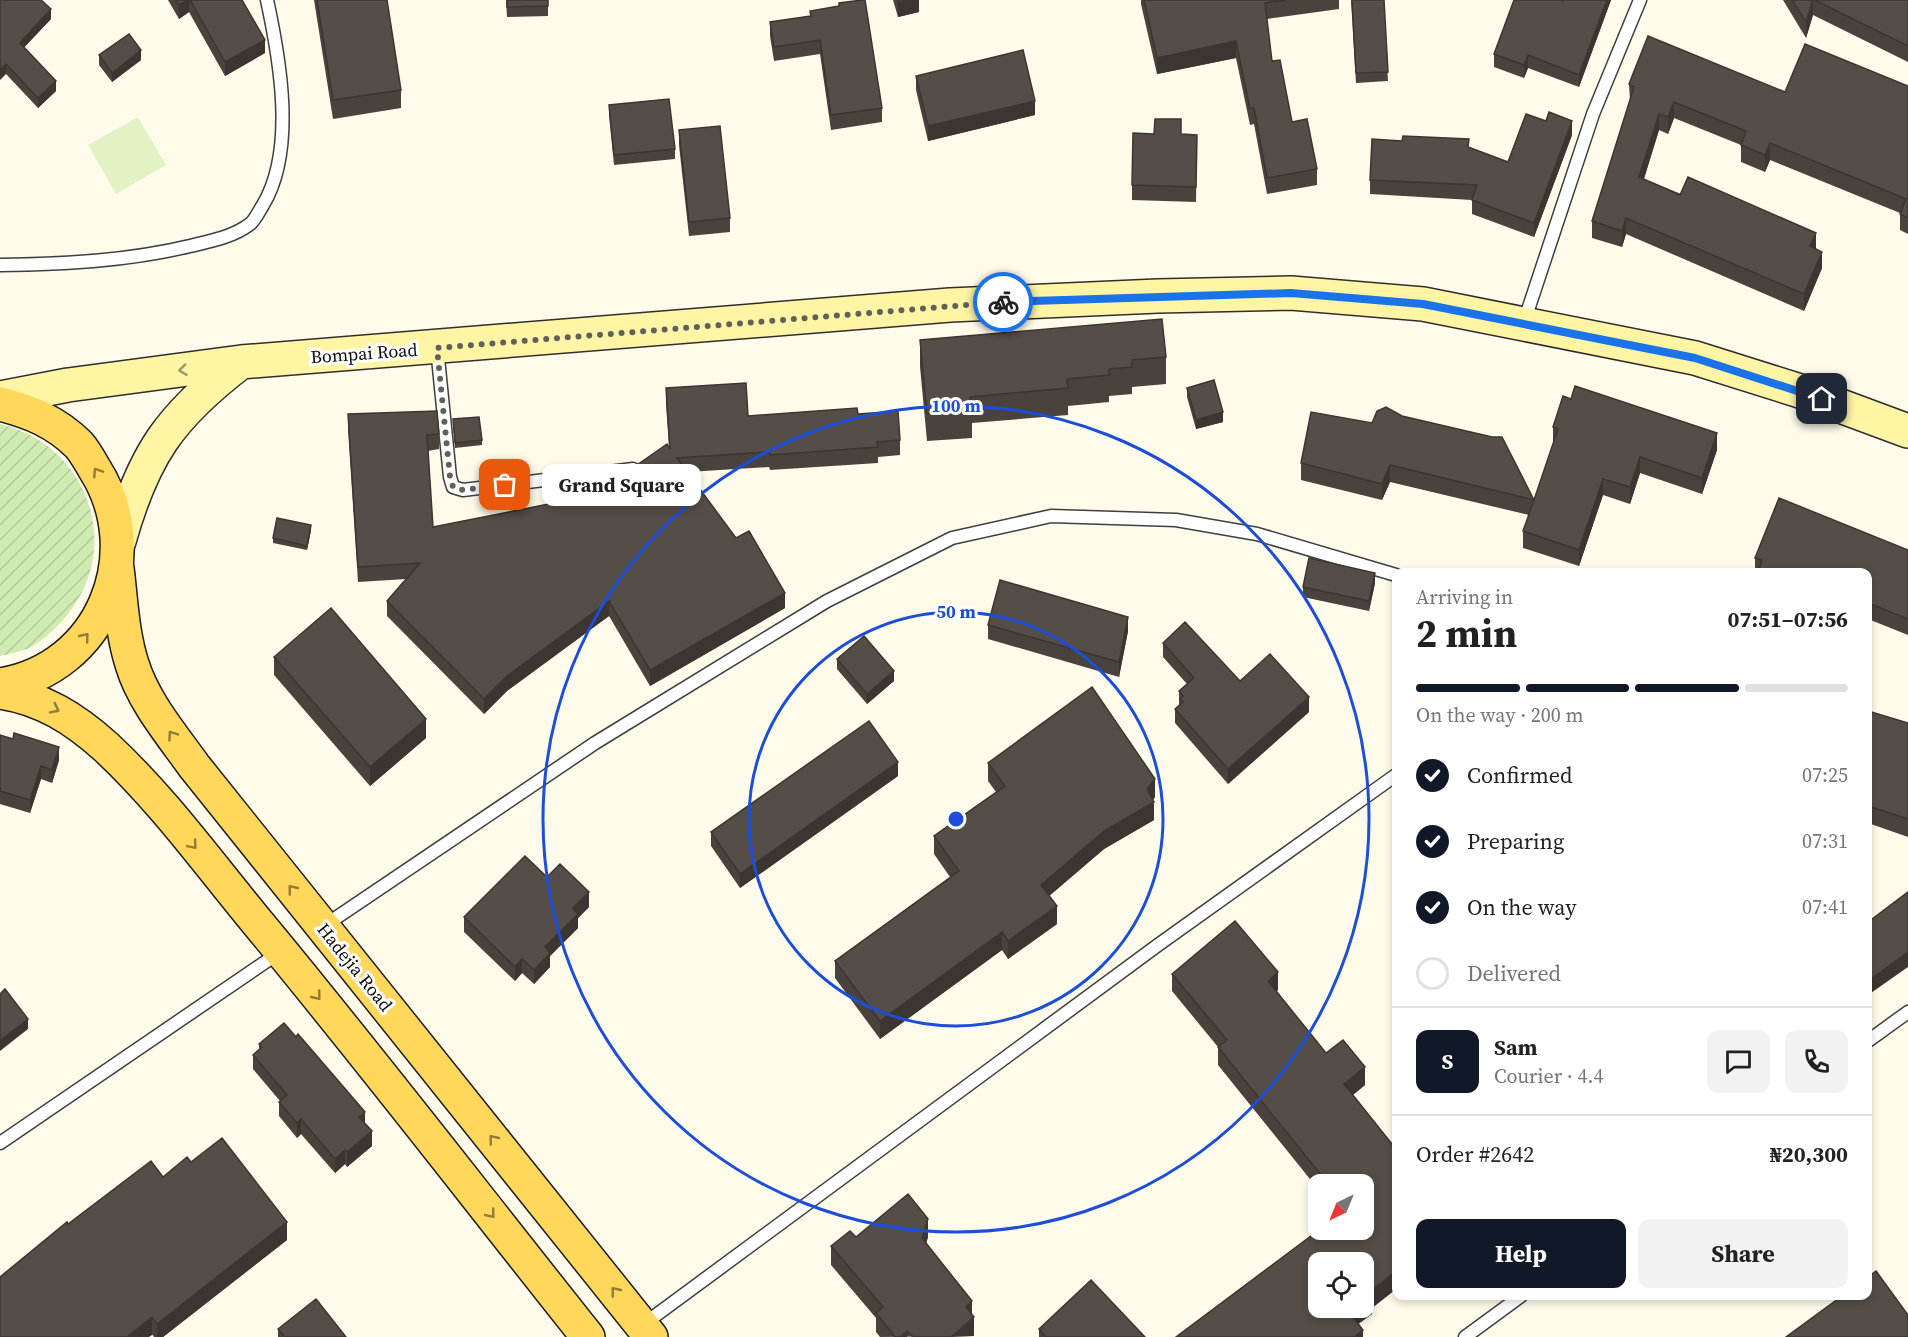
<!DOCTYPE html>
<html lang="en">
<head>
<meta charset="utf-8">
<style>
  :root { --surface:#fff; --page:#f2f2f2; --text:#222; --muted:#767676; --line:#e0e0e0; --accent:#111827 }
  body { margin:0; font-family:"Source Serif 4",serif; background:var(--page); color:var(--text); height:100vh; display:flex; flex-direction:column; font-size:22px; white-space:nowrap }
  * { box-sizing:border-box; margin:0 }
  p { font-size:20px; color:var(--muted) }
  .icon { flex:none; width:33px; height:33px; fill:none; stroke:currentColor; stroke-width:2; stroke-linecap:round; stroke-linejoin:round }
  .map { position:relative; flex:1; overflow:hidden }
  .panel { position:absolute; left:1392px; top:568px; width:480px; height:732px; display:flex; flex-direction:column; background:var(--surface); border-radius:12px; box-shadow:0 3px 9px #0003 }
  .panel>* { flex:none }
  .needle { width:39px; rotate:223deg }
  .fabs { position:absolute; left:1308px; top:1174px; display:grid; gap:12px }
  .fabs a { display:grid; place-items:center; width:66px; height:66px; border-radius:12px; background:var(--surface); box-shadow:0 3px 9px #0003; font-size:30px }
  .pin { position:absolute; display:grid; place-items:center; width:51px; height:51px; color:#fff; margin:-26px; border-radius:12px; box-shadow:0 3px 9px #0006 }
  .courier { position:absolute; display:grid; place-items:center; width:60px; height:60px; margin:-30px; border:4px solid #1a73e8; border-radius:50%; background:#fff; color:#222; box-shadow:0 2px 8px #0007 }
  .bubble { position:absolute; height:42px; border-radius:12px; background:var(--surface); box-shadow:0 3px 9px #0003; font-size:20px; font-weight:700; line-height:42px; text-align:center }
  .head em { font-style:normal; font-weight:700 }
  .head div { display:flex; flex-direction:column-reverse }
  .head { display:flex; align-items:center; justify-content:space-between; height:102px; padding:0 24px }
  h1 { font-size:39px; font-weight:700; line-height:45px }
  .bar { display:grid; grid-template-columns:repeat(4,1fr); gap:9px 6px; align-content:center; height:72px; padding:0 24px }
  .bar i { height:8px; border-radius:4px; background:var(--line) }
  .bar .on { background:var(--accent) }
  .bar p { grid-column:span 4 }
  .line { display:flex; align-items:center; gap:15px; padding:0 24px; border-top:2px solid var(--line) }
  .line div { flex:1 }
  .round { display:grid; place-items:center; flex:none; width:63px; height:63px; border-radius:12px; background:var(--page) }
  ol { padding:0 24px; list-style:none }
  li { display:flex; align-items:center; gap:18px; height:66px }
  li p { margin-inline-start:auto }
  li .icon { padding:6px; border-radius:50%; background:var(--accent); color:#fff; stroke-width:4 }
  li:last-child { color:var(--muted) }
  li i { width:33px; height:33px; border:3px solid var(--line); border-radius:50% }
  .cta { display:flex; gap:12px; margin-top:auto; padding:12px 24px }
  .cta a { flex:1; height:69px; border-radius:12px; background:var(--accent); color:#fff; font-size:24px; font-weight:700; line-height:69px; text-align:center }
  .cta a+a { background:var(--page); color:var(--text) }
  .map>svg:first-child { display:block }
</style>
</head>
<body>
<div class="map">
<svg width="1908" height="1337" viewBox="0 0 1908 1337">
  <defs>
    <pattern id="garden-furrows" width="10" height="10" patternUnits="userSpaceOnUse" patternTransform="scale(1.5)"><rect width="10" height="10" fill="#d0ebb2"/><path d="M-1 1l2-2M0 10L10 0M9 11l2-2" fill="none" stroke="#b1c898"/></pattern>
  </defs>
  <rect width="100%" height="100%" fill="#fffbea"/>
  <path fill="url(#garden-furrows)" d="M0,424C84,443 123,540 71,610C60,625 44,641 27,649C18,652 9,654 0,656Z"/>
  <path fill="#e2f2c4" d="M138,117L166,165L116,194L88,145Z"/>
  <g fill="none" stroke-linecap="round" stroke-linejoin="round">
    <defs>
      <path id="lane" d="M0,265C65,264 127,261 190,246C211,241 233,237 250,224C255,220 259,211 263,205C296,150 280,60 267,0
        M1524,322L1593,114L1640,0
        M437,348L450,477L453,487L463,490L633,469
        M324,926L595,743L827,601L952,538L1051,516L1176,520L1257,534L1396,575
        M1868,1041L1908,1012
        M0,1143L280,952
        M644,1324L1158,945L1396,775
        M1465,1337L1521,1296"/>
      <path id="secondary" d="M0,398L68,385L241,362L950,305L1158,296L1291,293L1423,304L1695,358L1800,391L1908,431
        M119,541C143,455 170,416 241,362"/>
      <path id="primary" d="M0,404C31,412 56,422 79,445C85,452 90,461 94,468C149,553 102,669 0,685
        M117,568C121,600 122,633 132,664C143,701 172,735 194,766L651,1337
        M0,692C42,698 75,719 106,747C162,799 209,864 257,922C370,1058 478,1199 588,1337"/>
    </defs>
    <use href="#lane" stroke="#3f3f3f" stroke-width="15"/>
    <use href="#secondary" stroke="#2e2e2e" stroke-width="36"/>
    <use href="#primary" stroke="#1d1d1d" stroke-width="36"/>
    <use href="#lane" stroke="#fff" stroke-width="12"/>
    <use href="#secondary" stroke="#fff5a5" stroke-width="33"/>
    <use href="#primary" stroke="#ffd75a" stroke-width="33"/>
  </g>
  <path fill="#49423d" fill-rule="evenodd" d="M0,0L51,19L24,47L56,91L38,108L6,74Z
    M168,0H242L265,53L225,76L189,12L179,19Z
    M314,0H387L401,90V108L333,119Z
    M506,0H548V16L507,17Z
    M893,0H919V12L898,17Z
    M1141,0H1339V9L1267,19L1272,61L1292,122L1317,169V185L1267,194L1254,124L1250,125L1236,58L1157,74L1141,4Z
    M1351,0H1384L1388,81L1356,83Z
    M1564,0H1611L1579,87L1528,68L1524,78L1494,67V54L1563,1Z
    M1783,0H1908V62L1813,15L1806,38Z
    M810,11L882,108V122L831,130L820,54L774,61L770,36V22L810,16Z
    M99,55L141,60L112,82L99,65Z
    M916,76L1035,115L928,141L916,90Z
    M1629,84L1785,92L1908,86V234L1900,230V213L1770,160L1765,172L1741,162V145L1674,118L1668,134L1659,130L1644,179L1816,249L1822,268L1804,311L1626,234L1622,247L1592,238V221L1630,101Z
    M609,105L675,149V159L614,165L609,115Z
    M679,130L730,218V232L689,236L679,145Z
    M1181,135H1197L1196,202L1132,200V185Z
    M1572,135L1534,237L1472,214V200L1370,194V180L1469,147L1508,162Z
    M920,340L1166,357V384L1132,387V394L1109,396V402L1068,406V415L972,423V438L927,441L920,367Z
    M666,388L748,416L858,414L900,440V455L878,457V463L770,470L769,467L688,472L785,608L650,686L609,616L507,691L484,714L387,616V601L406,579L358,582L348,429V414L439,434V449L428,451L433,527L594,495L669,447L666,404Z
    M1187,388L1223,422L1196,429L1187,397Z
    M1311,412L1534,500L1553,444V427L1717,450L1702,494L1640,473L1630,504L1603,495L1579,566L1523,548V531L1529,515L1390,482L1382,500L1301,480V463Z
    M453,419L482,440V445L455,448Z
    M311,530L307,550L273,543V538Z
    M1908,550V635L1868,619V573H1755V558Z
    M1375,583L1369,611L1303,597V587Z
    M988,625L1128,631L1119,677L988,639Z
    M1163,643L1240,681L1309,712L1228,784L1175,723V709L1179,705V691L1187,684L1163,657Z
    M274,657L426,738L370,786L274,675Z
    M837,659L894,681L867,704L837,669Z
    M1868,711L1908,723V837L1868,823Z
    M0,735L59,760L52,783L41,779L30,813L0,804Z
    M988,763L1155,797L1153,800L1154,820L1104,849L1049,896L1057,924L1008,959L1002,950L880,1039L835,978V961L950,877L934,854V836L996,792L988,781Z
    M898,776L740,888L711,846V832Z
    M547,877L589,907L578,918V928L550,956V967L534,984L522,973L515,981L464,932V917Z
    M1235,921L1278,972V990L1276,991L1326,1053L1343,1040L1365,1067V1085L1353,1095L1396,1149V1289L1372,1308V1314L1358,1324L1363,1330V1337H1176L1319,1230H1364V1185H1318V1189L1218,1065V1047L1172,991V974ZM1318,1263H1364V1308H1318Z
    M259,1044L365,1124L372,1146L347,1167L345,1164L335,1173L301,1134L297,1138L279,1116V1102L280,1101L253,1069V1055L259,1050Z
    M191,1162L287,1240L163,1337H154L68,1224L163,1177Z
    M856,1237H928L926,1243L972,1315L974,1336L880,1337L876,1332V1318L831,1265V1246Z
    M278,1329L346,1337H278Z
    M1039,1329L1145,1337H1039Z"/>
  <path fill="#3c3632" d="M187,0H189V12L179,19V5Z
    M909,0H919V12L898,17V3Z
    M1607,0H1611L1579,87V75Z
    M1813,0V15L1806,38V22Z
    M51,9V19L20,52V43Z
    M265,40V53L225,76V62Z
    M1236,41V58L1157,74V58Z
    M141,50V60L112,82V73Z
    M1528,55V68L1524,78V65Z
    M6,64V74L0,80V70Z
    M56,81V91L38,108V98Z
    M1035,101V115L928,141V126Z
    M1674,102V118L1668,134V117Z
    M1659,114V130L1639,194V177Z
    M1572,121V135L1534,237V223Z
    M1770,143V160L1765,172V155Z
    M1626,218V234L1622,247V231Z
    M1816,233V249L1810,246Z
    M1822,252V268L1804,311V294Z
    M1223,412V422L1196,429V420Z
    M1717,433V450L1702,494V478Z
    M1640,457V473L1630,504V487Z
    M1390,465V482L1382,500V484Z
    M1603,479V495L1579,566V550Z
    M311,525V530L307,550V546Z
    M1375,573V583L1369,611V601Z
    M785,593V608L650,686V670Z
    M609,601V616L507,691L484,714V699L507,676Z
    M1128,617V631L1119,677V662Z
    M894,671V681L867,704V694Z
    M1309,697V712L1228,784V769Z
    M426,719V738L370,786V767Z
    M59,747V760L52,783V770Z
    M898,762V776L740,888V874Z
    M41,766V779L30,813V800Z
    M1155,779V797L1149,805L1154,802V820L1104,849L1041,903V885L1147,789Z
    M589,892V907L578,918V928L550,956V967L534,984V970L545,947L573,908Z
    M1057,906V924L1008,959V941Z
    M1002,932V950L880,1039V1021Z
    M1908,952V967L1868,995V981Z
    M522,959V973L515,981V967Z
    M1278,972V990L1268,998V981Z
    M28,1019V1029L0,1051V1041Z
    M1365,1067V1085L1344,1102V1084Z
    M365,1112V1127L359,1117Z
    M301,1119V1134L297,1138V1123Z
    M372,1131V1146L347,1167V1152Z
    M345,1150V1164L335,1173V1159Z
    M928,1219V1237L922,1257V1238Z
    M287,1222V1240L163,1337H157V1324Z
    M1396,1271V1289L1372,1308V1314L1350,1330V1313L1356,1308H1364V1302L1369,1293Z
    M972,1301V1319L974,1317V1336L951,1337L966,1307Z
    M152,1317V1335L149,1337H127Z
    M1363,1330V1337H1354Z
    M907,1331V1337H900Z"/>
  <path fill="#554d47" stroke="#3c3632" stroke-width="1.5" d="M0,0H41L51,9L20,43L56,81L38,98L6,64L0,70Z
    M176,0H187L179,5Z
    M190,0H242L265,40L225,62Z
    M317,0H387L401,90L333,100Z
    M507,0H548V6L507,7Z
    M862,0H865L882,108L831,115L820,40L774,47L770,22L811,16L810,11L839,6V3Z
    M898,0H909L898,3Z
    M1144,0H1286L1265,3L1272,61L1280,60L1292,122L1307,119L1317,169L1267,178L1254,108L1250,109L1236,41L1157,58Z
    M1352,0H1384L1388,72L1356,73Z
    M1514,0H1560L1563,1L1564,0H1607L1579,75L1528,55L1524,65L1494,54Z
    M1792,0H1813L1806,22Z
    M1815,0H1908V46Z
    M129,34L141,50L112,73L99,55Z
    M1648,36L1785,92L1805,44L1908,86V218L1900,214L1906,199L1770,143L1765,155L1741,145L1746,131L1674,102L1668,117L1659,114L1639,177L1680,195L1688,177L1816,233L1810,246L1822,252L1804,294L1626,218L1622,231L1592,221L1634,87L1629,84Z
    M1023,50L1035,101L928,126L916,76Z
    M669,99L675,149L614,155L609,105Z
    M1549,112L1572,121L1534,223L1472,200L1477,185L1370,180L1372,139L1402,141L1403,136L1469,139L1468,147L1508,162L1526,114L1546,121Z
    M1155,119H1181V134L1197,135L1196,187L1132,185L1133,133L1154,134Z
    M720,126L730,218L689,222L679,130Z
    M1162,319L1166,357L1132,360V367L1109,369V375L1067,379L1068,388L970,397L972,411L927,414L920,340Z
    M1214,380L1223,412L1196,420L1187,388Z
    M746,383L748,416L857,408L858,414L898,411L900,440L877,442L878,447L770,455L769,452L677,458L736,538L749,531L785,593L650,670L609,601L507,676L484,699L387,601L420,563L358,567L348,414L437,411L439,434L427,435L433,527L594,495L667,444L670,449L666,388Z
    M1575,386L1717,433L1702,478L1640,457L1630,487L1603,479L1579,550L1523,531L1534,500L1390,465L1382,484L1301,463L1311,412L1372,423L1377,411L1386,407L1402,416L1492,437H1502L1534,500L1558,429L1553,427L1563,396L1571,399Z
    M479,417L482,440L455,443L453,419Z
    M1779,498L1908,550V619L1868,603V573H1758L1762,560L1755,558Z
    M277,518L311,525L307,546L273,538Z
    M1309,558L1375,573L1369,601L1303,587Z
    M1000,580L1128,617L1119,662L988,625Z
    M331,608L426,719L370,767L274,657Z
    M1185,622L1240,681L1270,654L1309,697L1228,769L1175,709L1183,702L1180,699L1183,696L1179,691L1194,678L1163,643Z
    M864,636L894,671L867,694L837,659Z
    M1092,687L1155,779L1147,789L1154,802L1104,831L1041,885L1057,906L1008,941L1002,932L880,1021L835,961L959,871L934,836L1005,786L988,763Z
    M1868,711L1908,723V819L1868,806Z
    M869,721L898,762L740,874L711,832Z
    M14,733L59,747L52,770L41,766L30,800L0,791V735L13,739Z
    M525,856L547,877L560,864L589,892L573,908L578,914L545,947L550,953L534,970L522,959L515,967L464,917Z
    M1908,892V952L1868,981V922Z
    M1235,921L1278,972L1268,981L1326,1053L1343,1040L1365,1067L1344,1084L1396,1149V1271L1369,1293L1372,1296L1364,1302V1263H1318V1308H1356L1350,1313L1363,1330L1354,1337H1176L1319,1230H1364V1185H1329L1218,1047L1227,1040L1172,974Z
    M5,989L28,1019L0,1041V994Z
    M284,1023L296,1037L298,1034L365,1112L359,1117L372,1131L347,1152L345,1150L335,1159L301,1119L297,1123L279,1102L287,1095L253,1055L262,1047L259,1044Z
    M222,1138L287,1222L157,1324L152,1317L127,1337H0V1277L67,1222L68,1224L151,1161L163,1177L187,1157L191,1162Z
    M908,1194L928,1219L922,1238L972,1301L966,1307L974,1317L951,1337H913L907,1331L900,1337H895L876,1313L883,1307L831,1246L850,1231L856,1237Z
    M1876,1271L1908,1315V1337H1786L1842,1296H1868V1277Z
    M1091,1280L1145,1337H1046L1039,1329Z
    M316,1299L346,1337H285L278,1329Z"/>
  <defs><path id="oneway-chevron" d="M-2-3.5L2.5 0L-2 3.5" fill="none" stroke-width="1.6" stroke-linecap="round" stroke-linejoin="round" transform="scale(1.5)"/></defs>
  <use stroke="#9e9868" href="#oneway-chevron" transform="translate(183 370) rotate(173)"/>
  <g stroke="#927c37">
    <use href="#oneway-chevron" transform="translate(97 472) rotate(-123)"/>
    <use href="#oneway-chevron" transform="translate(85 637) rotate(-51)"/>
    <use href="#oneway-chevron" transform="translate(55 709) rotate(27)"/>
    <use href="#oneway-chevron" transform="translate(172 735) rotate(-125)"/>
    <use href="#oneway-chevron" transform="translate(193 845) rotate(50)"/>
    <use href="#oneway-chevron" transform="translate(292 889) rotate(-129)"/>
    <use href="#oneway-chevron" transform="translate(317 996) rotate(51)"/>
    <use href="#oneway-chevron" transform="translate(493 1139) rotate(-129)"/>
    <use href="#oneway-chevron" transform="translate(491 1214) rotate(51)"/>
    <use href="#oneway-chevron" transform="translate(615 1291) rotate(-129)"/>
  </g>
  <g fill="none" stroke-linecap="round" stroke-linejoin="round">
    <path stroke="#61605a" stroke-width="6" stroke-dasharray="0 10.8" d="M505,485L463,490L453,487L450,477L437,348L1003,302"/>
    <path stroke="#1a73e8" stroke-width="8" d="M1003,302L1291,293L1423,304L1695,358L1822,399"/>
  </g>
  <g fill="none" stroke="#1d4ed8" stroke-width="3">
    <circle cx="956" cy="819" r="207"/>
    <circle cx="956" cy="819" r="413"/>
  </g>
  <g text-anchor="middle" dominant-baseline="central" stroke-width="6" stroke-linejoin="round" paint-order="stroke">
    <g font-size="18" fill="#0c0c0c" stroke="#fff">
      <text transform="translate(364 353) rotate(-4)">Bompai Road</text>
      <text transform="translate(355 967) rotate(51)">Hadejia Road</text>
    </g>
  </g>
  <circle cx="956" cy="819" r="9" fill="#1d4ed8" stroke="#fff" stroke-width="3"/>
  <g font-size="18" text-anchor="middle" font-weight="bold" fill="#1d4ed8" stroke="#fff" stroke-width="6" stroke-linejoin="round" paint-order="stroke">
    <text x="956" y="412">100 m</text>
    <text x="956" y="618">50 m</text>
  </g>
</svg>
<div class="fabs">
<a><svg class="needle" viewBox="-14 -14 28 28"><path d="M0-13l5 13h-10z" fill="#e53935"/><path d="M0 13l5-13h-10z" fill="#767676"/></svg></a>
<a><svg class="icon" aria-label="locate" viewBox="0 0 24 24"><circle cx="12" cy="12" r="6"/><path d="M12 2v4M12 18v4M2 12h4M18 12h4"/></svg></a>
</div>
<div class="pin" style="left:505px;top:485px;background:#ea580c"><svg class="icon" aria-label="bag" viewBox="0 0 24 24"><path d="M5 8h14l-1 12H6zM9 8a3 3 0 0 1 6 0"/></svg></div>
<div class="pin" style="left:1822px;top:399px;background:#1f2937"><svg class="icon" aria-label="home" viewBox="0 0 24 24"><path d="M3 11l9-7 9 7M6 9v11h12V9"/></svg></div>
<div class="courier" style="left:1003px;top:302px"><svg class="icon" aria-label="bike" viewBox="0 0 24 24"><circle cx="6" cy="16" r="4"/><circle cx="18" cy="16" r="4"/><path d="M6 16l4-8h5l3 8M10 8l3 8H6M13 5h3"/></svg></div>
<div class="bubble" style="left:542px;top:464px;width:159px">Grand Square</div>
<section class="panel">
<div class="head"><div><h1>2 min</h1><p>Arriving in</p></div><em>07:51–07:56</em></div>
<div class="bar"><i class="on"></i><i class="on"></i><i class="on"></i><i></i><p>On the way · 200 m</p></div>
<ol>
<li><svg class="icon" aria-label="check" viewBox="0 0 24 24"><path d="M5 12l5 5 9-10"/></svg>Confirmed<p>07:25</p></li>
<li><svg class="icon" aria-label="check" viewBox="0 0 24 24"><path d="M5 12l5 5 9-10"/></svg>Preparing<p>07:31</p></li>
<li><svg class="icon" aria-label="check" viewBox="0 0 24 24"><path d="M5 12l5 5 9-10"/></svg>On the way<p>07:41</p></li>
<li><i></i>Delivered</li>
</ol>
<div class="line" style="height:108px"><b class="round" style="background:var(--accent);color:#fff">S</b><div><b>Sam</b><p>Courier · 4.4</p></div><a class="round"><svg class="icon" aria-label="chat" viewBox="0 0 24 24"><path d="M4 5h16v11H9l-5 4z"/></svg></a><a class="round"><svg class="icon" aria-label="phone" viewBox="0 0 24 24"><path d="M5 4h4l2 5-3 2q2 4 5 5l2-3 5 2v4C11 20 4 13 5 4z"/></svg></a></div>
<div class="line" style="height:78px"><div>Order #2642</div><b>₦20,300</b></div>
<div class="cta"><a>Help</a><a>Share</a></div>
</section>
</div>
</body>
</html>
